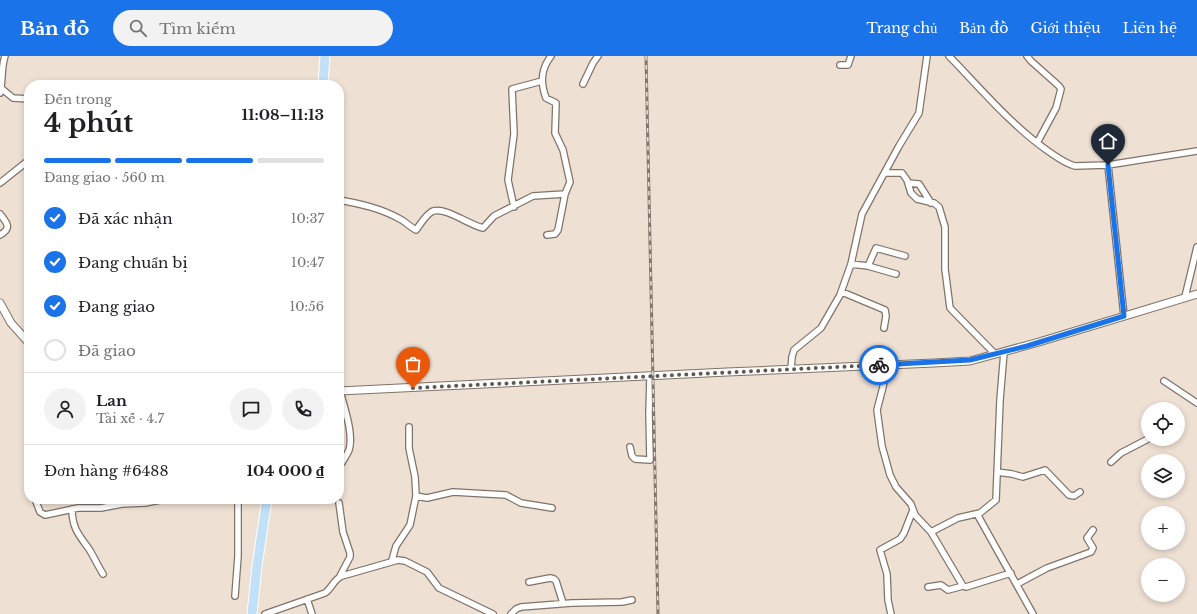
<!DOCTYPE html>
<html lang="vi">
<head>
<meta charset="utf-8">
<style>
  :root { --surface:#fff; --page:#f2f2f2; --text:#202124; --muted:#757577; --line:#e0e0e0; --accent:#1a73e8 }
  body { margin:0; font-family:"Libre Baskerville",serif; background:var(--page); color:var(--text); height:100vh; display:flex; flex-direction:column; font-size:15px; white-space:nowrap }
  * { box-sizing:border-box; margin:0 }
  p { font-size:13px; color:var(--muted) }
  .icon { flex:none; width:22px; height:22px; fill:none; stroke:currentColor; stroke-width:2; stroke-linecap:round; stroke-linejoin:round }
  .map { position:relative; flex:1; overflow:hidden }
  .panel { position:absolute; left:24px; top:24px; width:320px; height:424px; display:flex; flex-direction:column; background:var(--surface); border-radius:16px; box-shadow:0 2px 6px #0003 }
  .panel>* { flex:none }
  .buttons { position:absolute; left:1141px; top:346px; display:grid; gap:8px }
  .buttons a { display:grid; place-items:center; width:44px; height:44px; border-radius:50%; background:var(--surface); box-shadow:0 2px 6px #0003; font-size:20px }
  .pin { position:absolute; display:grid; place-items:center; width:34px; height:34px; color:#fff; margin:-41px -17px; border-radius:50% 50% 50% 0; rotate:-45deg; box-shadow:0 0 4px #0007 }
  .pin .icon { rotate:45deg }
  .courier { position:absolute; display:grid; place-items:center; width:40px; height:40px; margin:-20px; border:3px solid #1a73e8; border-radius:50%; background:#fff; color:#222; box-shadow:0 1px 5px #0007 }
  .headline em { font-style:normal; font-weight:700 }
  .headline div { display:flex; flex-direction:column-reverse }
  .headline { display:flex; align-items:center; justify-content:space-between; height:68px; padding:0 20px }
  h1 { font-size:26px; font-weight:700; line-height:30px }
  .bar { display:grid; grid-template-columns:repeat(4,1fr); gap:6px 4px; align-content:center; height:48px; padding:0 20px }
  .bar i { height:5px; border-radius:3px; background:var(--line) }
  .bar .current { background:var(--accent) }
  .bar p { grid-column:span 4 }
  .line { display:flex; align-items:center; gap:10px; padding:0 20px; border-top:1px solid var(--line) }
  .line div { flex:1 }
  .round { display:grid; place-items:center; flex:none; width:42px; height:42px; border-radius:21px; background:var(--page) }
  ol { padding:0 20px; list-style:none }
  li { display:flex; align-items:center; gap:12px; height:44px }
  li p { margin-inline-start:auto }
  li .icon { padding:4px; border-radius:50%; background:var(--accent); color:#fff; stroke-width:4 }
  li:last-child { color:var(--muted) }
  li i { width:22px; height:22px; border:2px solid var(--line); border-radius:50% }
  header { display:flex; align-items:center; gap:24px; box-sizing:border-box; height:56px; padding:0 20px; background:var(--accent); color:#fff }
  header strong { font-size:19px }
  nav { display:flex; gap:22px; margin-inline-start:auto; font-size:14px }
  .search { width:280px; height:36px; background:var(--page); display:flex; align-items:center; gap:10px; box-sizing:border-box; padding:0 14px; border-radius:22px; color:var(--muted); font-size:15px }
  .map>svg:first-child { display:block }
</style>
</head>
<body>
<header>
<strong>Bản đồ</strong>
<div class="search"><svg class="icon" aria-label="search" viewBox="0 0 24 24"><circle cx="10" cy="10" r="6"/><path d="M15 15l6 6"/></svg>Tìm kiếm</div>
<nav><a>Trang chủ</a><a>Bản đồ</a><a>Giới thiệu</a><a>Liên hệ</a></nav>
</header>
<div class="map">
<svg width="1197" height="558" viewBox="0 0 1197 558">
  <rect width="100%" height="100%" fill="#eee0d3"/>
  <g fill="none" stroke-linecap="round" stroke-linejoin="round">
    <defs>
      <path id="minor" d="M949,0C981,33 1011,69 1048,95C1057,101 1064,107 1075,110L1108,109L1197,95
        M1027,0L1031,5L1059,30L1061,33L1056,52L1037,87
        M840,9H848L851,0
        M583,28L593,7L598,0
        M1,32L13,42L29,43
        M0,37C3,24 1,12 5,0
        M1108,109L1124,260
        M885,117H902L907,124L911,137L917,143L934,147L939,151L945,171V213L950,252L995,298
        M0,127L29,104
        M908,127L919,128L931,147
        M339,144C361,148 380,152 400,163C406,166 410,171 416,174C420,169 426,158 433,155C446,151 469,169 483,172L494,160L533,140L565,138
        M514,151L508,124L514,78L512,33L542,25
        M0,158C6,166 13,172 0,179
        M547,179L555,178L558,174L565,138L570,126L563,94L555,77L556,47L546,42C540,26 541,13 551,0
        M851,208L868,210L896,218
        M868,210L876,192L905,200
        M842,236L885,254L886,260L884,272
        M1185,241L1197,191
        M887,309L883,331L877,354L882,390L890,419L896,431L911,448L915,459L931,476L963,530L966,531L1011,517
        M791,313L792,301L794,294L821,272L840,239L851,208L862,158L899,90L919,57L927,0
        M1164,325L1197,347
        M340,335C344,351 354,378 349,394C347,399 344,403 341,408
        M630,391L632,400L635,403L650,404L649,357L650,320
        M1111,406L1121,397L1148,383
        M997,416L1012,418L1023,421L1045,414L1069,439L1074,440L1080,436
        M416,440L427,442L453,436L506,439L521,447L552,452
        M35,443L40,456L45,459L78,452H101L122,448L145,447L165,443
        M339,447L343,476L350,497V501L340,520
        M72,453C72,472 79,479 89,493C94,501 98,510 103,518
        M977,458L1033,558
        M931,476L958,462L980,457L996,444L1000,344L1004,296
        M392,504L396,490L410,469L416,440L415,421L409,392V371
        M529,526L550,522L554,523L556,525L563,547
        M1017,528L1047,512L1091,496L1093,492L1087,482L1093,474
        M928,531L941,529L948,534L963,530
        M235,540L238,500V443
        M307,543L312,558
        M265,558L325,537C332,532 334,523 342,520L398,504L405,505L427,516L439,532L493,558
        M511,558L516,553L521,551L572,547L622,546L632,544
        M891,558L888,544L887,518L880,494L900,483L904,477L913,454"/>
      <path id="tertiary" d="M0,247L11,267L29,287
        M339,335L727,316L934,307L970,305L1039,286L1197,238"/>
      <path id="trunk" d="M323,29L325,0
        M252,558L257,510L267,443"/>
    </defs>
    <use href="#minor" stroke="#807368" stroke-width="8"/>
    <use href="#tertiary" stroke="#807368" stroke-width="9"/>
    <use href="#trunk" stroke="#fff" stroke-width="11"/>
    <use href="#minor" stroke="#fff" stroke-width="5.5"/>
    <use href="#tertiary" stroke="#fff" stroke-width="7"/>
    <use href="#trunk" stroke="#c2e0f8" stroke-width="9"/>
    <defs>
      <path id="rail" d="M646,0L658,558"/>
    </defs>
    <use href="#rail" stroke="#80766e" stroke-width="3"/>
    <use href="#rail" stroke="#eee0d3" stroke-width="1.5" stroke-dasharray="4.5" stroke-linecap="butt"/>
  </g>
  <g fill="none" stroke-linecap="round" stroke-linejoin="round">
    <path stroke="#605851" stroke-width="4" stroke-dasharray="0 7.2" d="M413,332L879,309"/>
    <path stroke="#1a73e8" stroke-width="5" d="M879,309L970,304L1027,290L1124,260L1108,109"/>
  </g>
</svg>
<div class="buttons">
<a><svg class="icon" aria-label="locate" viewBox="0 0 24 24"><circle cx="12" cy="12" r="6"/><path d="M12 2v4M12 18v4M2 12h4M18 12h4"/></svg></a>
<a><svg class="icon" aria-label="layers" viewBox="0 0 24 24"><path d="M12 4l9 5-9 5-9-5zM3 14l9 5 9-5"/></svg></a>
<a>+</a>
<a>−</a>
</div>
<div class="pin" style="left:413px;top:332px;background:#ea580c"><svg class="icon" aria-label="bag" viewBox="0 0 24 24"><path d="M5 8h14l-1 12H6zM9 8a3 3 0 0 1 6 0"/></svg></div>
<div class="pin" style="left:1108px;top:109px;background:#1f2937"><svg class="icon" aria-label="home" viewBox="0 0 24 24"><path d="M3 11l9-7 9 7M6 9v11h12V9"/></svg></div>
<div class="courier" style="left:879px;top:309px"><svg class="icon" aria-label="bike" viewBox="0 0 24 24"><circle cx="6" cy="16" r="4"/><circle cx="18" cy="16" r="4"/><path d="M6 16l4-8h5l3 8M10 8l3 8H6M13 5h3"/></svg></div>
<section class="panel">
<div class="headline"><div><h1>4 phút</h1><p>Đến trong</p></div><em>11:08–11:13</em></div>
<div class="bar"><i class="current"></i><i class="current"></i><i class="current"></i><i></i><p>Đang giao · 560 m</p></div>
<ol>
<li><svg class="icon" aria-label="check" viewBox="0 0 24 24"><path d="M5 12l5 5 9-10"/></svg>Đã xác nhận<p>10:37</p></li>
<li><svg class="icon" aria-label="check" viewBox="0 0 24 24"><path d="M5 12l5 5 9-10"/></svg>Đang chuẩn bị<p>10:47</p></li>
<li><svg class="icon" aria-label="check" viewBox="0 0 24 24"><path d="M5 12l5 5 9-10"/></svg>Đang giao<p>10:56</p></li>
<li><i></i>Đã giao</li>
</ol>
<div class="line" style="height:72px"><a class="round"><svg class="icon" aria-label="person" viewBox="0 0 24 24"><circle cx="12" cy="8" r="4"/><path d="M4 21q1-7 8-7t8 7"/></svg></a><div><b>Lan</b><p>Tài xế · 4.7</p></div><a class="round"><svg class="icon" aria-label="chat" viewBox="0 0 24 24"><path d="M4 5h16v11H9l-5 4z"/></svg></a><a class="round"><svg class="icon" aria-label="phone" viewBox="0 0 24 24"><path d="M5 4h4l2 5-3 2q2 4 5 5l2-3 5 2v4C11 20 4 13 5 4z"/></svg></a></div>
<div class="line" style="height:52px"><div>Đơn hàng #6488</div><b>104 000 ₫</b></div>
</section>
</div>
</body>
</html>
